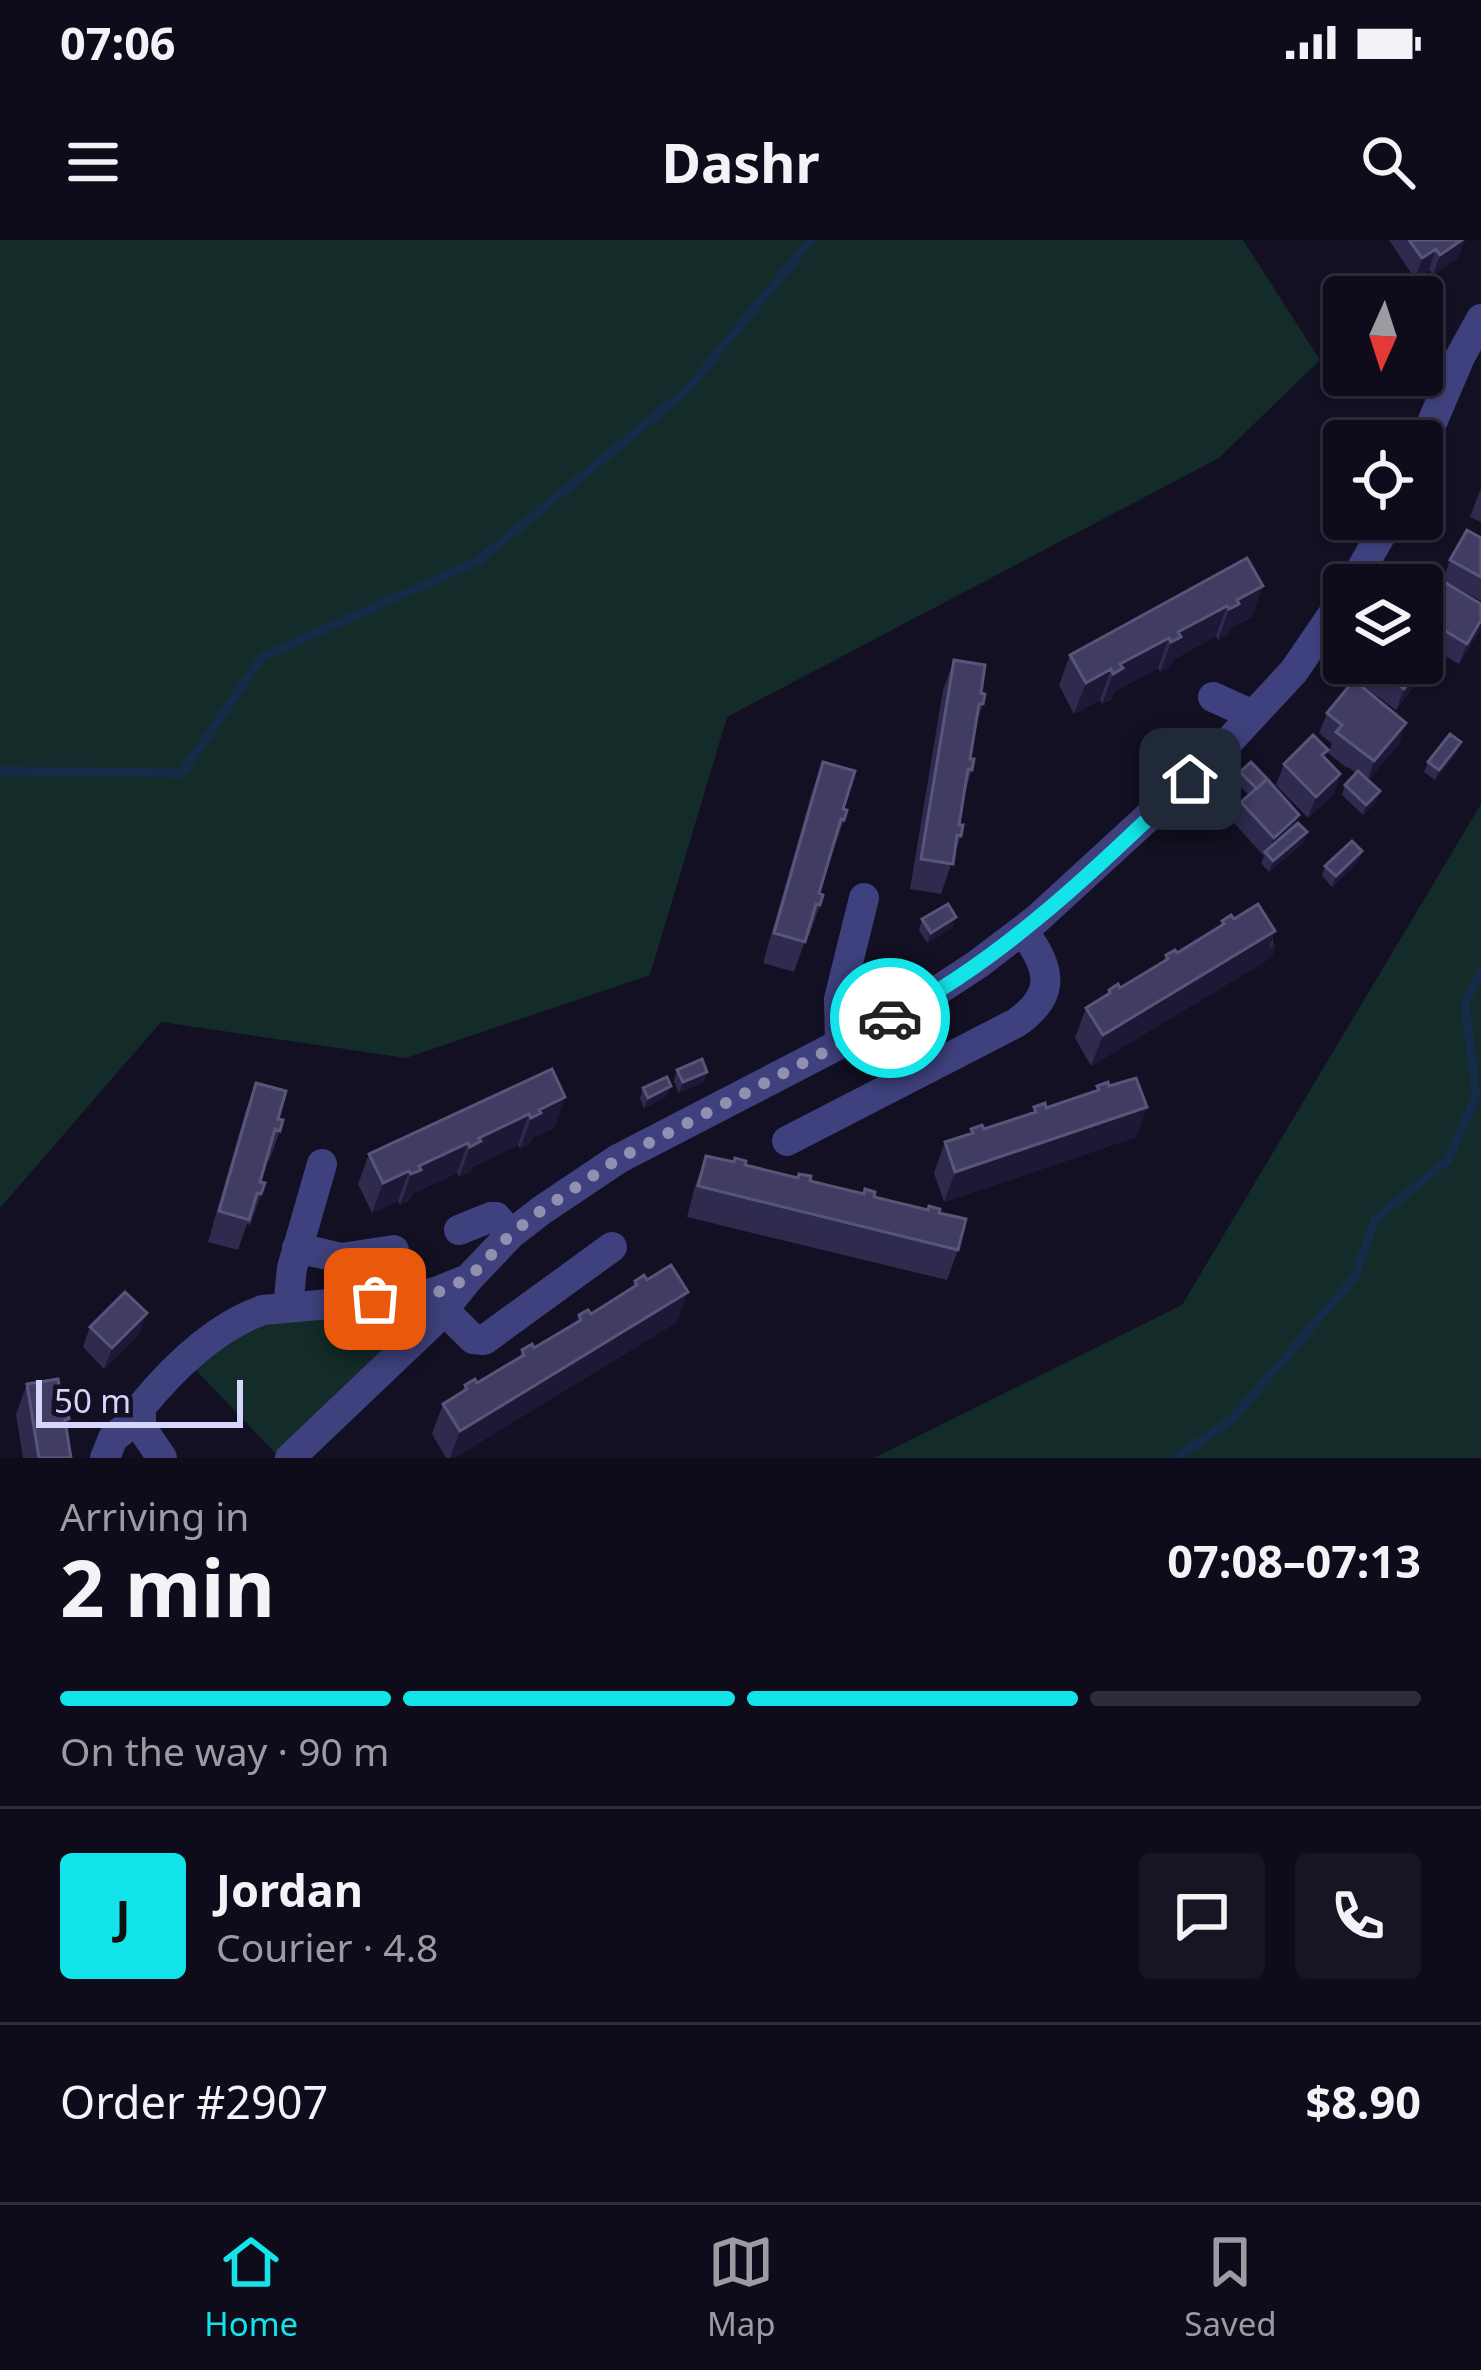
<!DOCTYPE html>
<html lang="en">
<head>
<meta charset="utf-8">
<style>
  :root { --surface:#0e0c1a; --page:#171523; --text:#f1f3f6; --muted:#9b9ba2; --line:#2e2c39; --accent:#13e4e9 }
  body { margin:0; font-family:"Noto Sans",sans-serif; background:var(--page); color:var(--text); height:100vh; display:flex; flex-direction:column; font-size:45px; white-space:nowrap }
  * { box-sizing:border-box; margin:0 }
  p { font-size:39px; color:var(--muted) }
  .icon { flex:none; width:66px; height:66px; fill:none; stroke:currentColor; stroke-width:2; stroke-linecap:round; stroke-linejoin:round }
  .map { position:relative; height:1218px; overflow:hidden }
  .drawer { display:flex; flex-direction:column; background:var(--surface); flex:1 }
  .drawer>* { flex:none }
  .needle { width:78px; rotate:183deg }
  .tools { position:absolute; left:1323px; top:36px; display:grid; gap:24px }
  .tools a { display:grid; place-items:center; width:120px; height:120px; border-radius:12px; background:var(--surface); box-shadow:0 3px 9px #0004,0 0 0 3px var(--line); font-size:60px }
  .scale { position:absolute; left:36px; bottom:30px; width:207px; box-sizing:border-box; padding-left:12px; border:6px solid #d6d5fc; border-top:0; font-size:33px; line-height:42px; white-space:nowrap; color:#d6d5fc; -webkit-text-stroke:9px #121022; paint-order:stroke }
  .pin { position:absolute; display:grid; place-items:center; width:102px; height:102px; color:#fff; margin:-51px; border-radius:24px; box-shadow:0 6px 18px #0006 }
  .courier { position:absolute; display:grid; place-items:center; width:120px; height:120px; margin:-60px; border:9px solid #13e4e9; border-radius:50%; background:#fff; color:#222; box-shadow:0 3px 15px #0007 }
  .head em { font-style:normal; font-weight:700 }
  .head div { display:flex; flex-direction:column-reverse }
  .head { display:flex; align-items:center; justify-content:space-between; height:204px; padding:0 60px }
  h1 { font-size:78px; font-weight:700; line-height:90px }
  .bar { display:grid; grid-template-columns:repeat(4,1fr); gap:18px 12px; align-content:center; height:144px; padding:0 60px }
  .bar i { height:15px; border-radius:9px; background:var(--line) }
  .bar .selected { background:var(--accent) }
  .bar p { grid-column:span 4 }
  .line { display:flex; align-items:center; gap:30px; padding:0 60px; border-top:3px solid var(--line) }
  .line div { flex:1 }
  .round { display:grid; place-items:center; flex:none; width:126px; height:126px; border-radius:12px; background:var(--page) }
  .status { display:flex; justify-content:space-between; align-items:center; height:84px; padding:0 60px; background:var(--surface); direction:ltr }
  .status svg { height:33px; fill:currentColor }
  header { display:flex; justify-content:space-between; align-items:center; height:156px; padding:0 60px; background:var(--surface); font-size:54px; font-weight:700 }
  .menu { display:flex; justify-content:space-around; align-items:center; height:168px; border-top:3px solid var(--line); background:var(--surface); font-size:33px; color:var(--muted) }
  .menu a { display:grid; justify-items:center; gap:6px }
  .menu .selected { color:var(--accent) }
  .map>svg:first-child { display:block }
</style>
</head>
<body>
<div class="status"><b>07:06</b><svg viewBox="0 0 49 12"><path d="M0 12V9h3v3zM5 12V6h3v6zM10 12V3h3v9zM15 12V0h3v12zM26 1h20v11H26zM47 4h2v5h-2z"/></svg></div>
<header><svg class="icon" aria-label="menu" viewBox="0 0 24 24"><path d="M4 6h16M4 12h16M4 18h16"/></svg>Dashr<svg class="icon" aria-label="search" viewBox="0 0 24 24"><circle cx="10" cy="10" r="6"/><path d="M15 15l6 6"/></svg></header>
<div class="map">
<svg width="1481" height="1218" viewBox="0 0 1481 1218">
  <rect width="100%" height="100%" fill="#121022"/>
  <path fill="#132c29" d="M0,0H1243L1320,120L1219,218L727,477L650,735L406,818L161,782L0,968Z
    M1481,564V1218H874L1182,1065Z
    M372,1065L399,1102L278,1216L192,1126L237,1090Z"/>
  <g fill="none" stroke-linecap="round" stroke-linejoin="round">
    <path stroke="#142c48" stroke-width="9" d="M0,531L182,533L262,417L478,321L686,151L811,0
      M1176,1218L1232,1179L1354,1038L1375,979L1448,920L1476,856L1465,763L1481,731"/>
    <path stroke="#3f417e" stroke-width="30" d="M1422,206L1460,117L1481,79
      M1352,345L1390,279
      M1213,457L1253,475
      M840,804L839,759L864,658
      M787,901L1016,783C1058,754 1050,727 1023,691
      M459,990L491,977H496L511,994
      M297,1008L341,1018L394,1010
      M288,1067L292,1028L322,924
      M443,1069L473,1099L484,1100L612,1007
      M105,1218L113,1198L139,1177
      M162,1218L141,1187V1167C173,1128 214,1087 263,1070L418,1056L438,1051L463,1041
      M290,1218L434,1081L469,1038L511,994L542,970L618,919L917,764L978,724L1037,679L1219,512L1294,431L1344,358"/>
  </g>
  <path fill="#2f2b4f" d="M1389,0H1465L1458,18L1433,35L1429,30L1415,39Z
    M1481,248V282L1470,277Z
    M1481,298V361L1443,340L1450,320Z
    M1247,318L1252,377L1230,388L1228,394L1218,400L1216,396L1173,420L1170,427L1160,432L1158,428L1114,452L1112,459L1102,464L1100,460L1074,474L1059,445L1070,415Z
    M1441,340L1481,364V388L1459,424L1432,408L1434,401L1422,394V372Z
    M954,420L981,453L983,464L975,486L970,519L972,530L965,551L959,585L961,596L941,654L910,649L943,450Z
    M1368,423H1422V436L1396,470L1360,443Z
    M1327,473L1399,504L1368,540L1380,551L1376,562L1363,575L1342,555L1345,545L1356,533L1348,527L1347,528L1328,513L1332,504L1319,493Z
    M1461,502L1457,513L1435,540L1424,532L1428,522Z
    M823,522L843,569L844,580L833,611L831,610L819,653L820,665L809,696L807,695L794,732L763,723L812,552Z
    M1284,524L1340,534L1333,555L1308,578L1276,545Z
    M1240,532L1295,585L1307,592L1303,603L1269,632L1261,623L1264,616L1234,583L1241,562L1249,555L1236,542Z
    M1362,611L1358,622L1332,647L1322,636L1325,626Z
    M956,677L952,688L927,703L919,690L922,679Z
    M1234,679L1273,697V714L1264,722L1091,826L1075,798L1086,768L1106,755L1109,750L1120,748L1163,721L1166,715L1177,713L1220,687L1222,681Z
    M677,830L707,832L704,842L679,853L674,841Z
    M256,843L278,879L280,891L269,921L266,920L260,942L265,943L250,985L247,984L238,1010L208,1002L245,873Z
    M671,846L667,856L644,869L640,858L643,848Z
    M1097,846H1109L1147,867L1136,897L944,962L934,933L945,902L969,894L971,889H984L1032,873L1034,867L1046,868L1095,852Z
    M565,857L554,888L532,898L530,904L520,908L518,905L472,927L470,932L459,937L457,933L412,954L410,960L400,965L398,961L372,973L358,944L369,914Z
    M706,916L939,973L958,1010L947,1040L687,977L695,946Z
    M635,1041L677,1082L454,1218H446L432,1194L443,1164L462,1152L465,1145L477,1143L519,1118L522,1110L534,1108L576,1083L579,1075L591,1074L632,1048Z
    M90,1087L139,1094L104,1129L83,1107Z
    M27,1144L66,1187L71,1218H23L16,1174Z"/>
  <path fill="#1c1835" d="M1462,0H1465L1458,18L1433,35L1440,15Z
    M1436,9L1429,30L1415,39L1422,18Z
    M1263,346L1252,377L1230,388L1228,394L1218,400L1229,369L1237,360Z
    M1227,366L1216,396L1173,420L1170,427L1160,432L1171,402L1178,392Z
    M1481,380V389L1459,424L1467,404Z
    M1169,398L1158,428L1114,452L1112,459L1102,464L1113,434L1120,424Z
    M1430,415L1422,436L1396,470L1404,449Z
    M1111,429L1100,460L1074,474L1086,443Z
    M1406,483L1399,504L1367,542L1374,521Z
    M1461,502L1457,513L1435,540L1439,530Z
    M1340,534L1333,555L1308,578L1316,557Z
    M1380,551L1376,562L1363,575L1366,565Z
    M1299,575L1292,595L1266,618L1274,598Z
    M1307,592L1303,603L1269,632L1273,621Z
    M1362,611L1358,622L1332,647L1336,636Z
    M956,677L952,688L927,703L931,693Z
    M1275,691L1269,708L1277,704L1273,714L1264,722L1091,826L1103,795Z
    M707,832L704,842L679,853L683,842Z
    M671,846L667,856L644,869L648,858Z
    M565,857L554,888L532,898L530,904L520,908L531,878L539,870Z
    M1147,867L1136,897L944,962L955,932Z
    M529,874L518,905L472,927L470,932L459,937L470,907L479,898Z
    M468,903L457,933L412,954L410,960L400,965L411,934L419,926Z
    M409,931L398,961L372,973L383,943Z
    M688,1052L677,1082L454,1218H450L460,1191Z
    M147,1073L139,1094L104,1129L112,1108Z"/>
  <path fill="#413d62" stroke="#58557a" stroke-width="3" d="M1409,0H1462L1440,15L1436,9L1422,18Z
    M1467,290L1481,298V337L1450,320Z
    M1247,318L1263,346L1237,360L1239,364L1229,369L1227,366L1178,392L1181,397L1171,402L1169,398L1120,424L1123,428L1113,434L1111,429L1086,443L1070,415Z
    M1441,340L1481,364V380L1467,404L1439,387L1443,381L1423,369Z
    M1422,409L1430,415L1404,449L1369,423H1422Z
    M954,420L985,425L981,453L985,454L983,464H979L970,519H974L972,530L968,529L959,585H963L961,596L957,595L953,624L921,619Z
    M1354,440L1406,483L1374,521L1336,492L1342,485L1327,473Z
    M1450,494L1461,502L1439,530L1428,522Z
    M1313,495L1328,510L1322,515L1340,534L1316,557L1284,524Z
    M823,522L855,531L843,569L847,570L844,580L841,579L819,653L823,655L820,665L816,664L805,702L774,693Z
    M1251,522L1270,542L1267,539L1257,549L1240,532Z
    M1358,531L1380,551L1366,565L1345,545Z
    M1267,539L1299,575L1274,598L1241,562Z
    M1298,583L1307,592L1273,621L1265,612Z
    M1352,601L1362,611L1336,636L1325,626Z
    M948,664L956,677L931,693L922,679Z
    M1258,664L1275,691L1103,795L1086,768L1110,753L1109,750L1118,744L1120,748L1168,719L1166,715L1175,710L1177,713L1224,684L1222,681L1231,675L1234,679Z
    M702,819L707,832L683,842L677,830Z
    M552,829L565,857L539,870L541,873L531,878L529,874L479,898L481,901L470,907L468,903L419,926L421,930L411,934L409,931L383,943L369,914Z
    M667,837L671,846L648,858L643,848Z
    M1136,838L1147,867L955,932L945,902L973,893L971,889L982,885L984,889L1036,872L1034,867L1045,863L1046,868L1099,850L1097,846L1108,842L1109,846Z
    M256,843L286,851L278,879L283,880L280,891L275,889L260,942L265,943L261,954L257,953L249,980L219,971Z
    M706,916L734,922L735,918L746,921L745,925L798,938L799,934L811,936L810,941L864,954L865,949L875,952L874,957L928,970L929,966L940,969L939,973L966,979L958,1010L698,946Z
    M671,1025L688,1052L460,1191L443,1164L467,1149L465,1145L475,1139L477,1143L524,1115L522,1110L532,1104L534,1108L581,1080L579,1075L588,1070L591,1074L637,1045L635,1041L644,1035L647,1040Z
    M125,1052L147,1073L112,1108L90,1087Z
    M58,1139L63,1168H67L69,1179L65,1180L71,1218H39L27,1144Z"/>
  <g fill="none" stroke-linecap="round" stroke-linejoin="round">
    <path stroke="#9190b0" stroke-width="12" stroke-dasharray="0 21.6" d="M375,1059L438,1052L469,1038L511,994L542,970L618,919L890,778"/>
    <path stroke="#13e4e9" stroke-width="15" d="M890,778C1005,719 1097,627 1190,539"/>
  </g>
</svg>
<div class="tools">
<a><svg class="needle" viewBox="-14 -14 28 28"><path d="M0-13l5 13h-10z" fill="#e53935"/><path d="M0 13l5-13h-10z" fill="#9b9ba2"/></svg></a>
<a><svg class="icon" aria-label="locate" viewBox="0 0 24 24"><circle cx="12" cy="12" r="6"/><path d="M12 2v4M12 18v4M2 12h4M18 12h4"/></svg></a>
<a><svg class="icon" aria-label="layers" viewBox="0 0 24 24"><path d="M12 4l9 5-9 5-9-5zM3 14l9 5 9-5"/></svg></a>
</div>
<div class="scale">50 m</div>
<div class="pin" style="left:375px;top:1059px;background:#ea580c"><svg class="icon" aria-label="bag" viewBox="0 0 24 24"><path d="M5 8h14l-1 12H6zM9 8a3 3 0 0 1 6 0"/></svg></div>
<div class="pin" style="left:1190px;top:539px;background:#1f2937"><svg class="icon" aria-label="home" viewBox="0 0 24 24"><path d="M3 11l9-7 9 7M6 9v11h12V9"/></svg></div>
<div class="courier" style="left:890px;top:778px"><svg class="icon" aria-label="car" viewBox="0 0 24 24"><path d="M5 17H2v-5l4-1 3-4h7l3 4 3 1v5h-3M9 17h6M6 11h13"/><circle cx="7" cy="17" r="2"/><circle cx="17" cy="17" r="2"/></svg></div>
</div>
<section class="drawer">
<div class="head"><div><h1>2 min</h1><p>Arriving in</p></div><em>07:08–07:13</em></div>
<div class="bar"><i class="selected"></i><i class="selected"></i><i class="selected"></i><i></i><p>On the way · 90 m</p></div>
<div class="line" style="height:216px"><b class="round" style="background:var(--accent);color:#111">J</b><div><b>Jordan</b><p>Courier · 4.8</p></div><a class="round"><svg class="icon" aria-label="chat" viewBox="0 0 24 24"><path d="M4 5h16v11H9l-5 4z"/></svg></a><a class="round"><svg class="icon" aria-label="phone" viewBox="0 0 24 24"><path d="M5 4h4l2 5-3 2q2 4 5 5l2-3 5 2v4C11 20 4 13 5 4z"/></svg></a></div>
<div class="line" style="height:156px"><div>Order #2907</div><b>$8.90</b></div>
</section>
<nav class="menu">
<a class="selected"><svg class="icon" aria-label="home" viewBox="0 0 24 24"><path d="M3 11l9-7 9 7M6 9v11h12V9"/></svg>Home</a>
<a><svg class="icon" aria-label="map" viewBox="0 0 24 24"><path d="M3 6l6-2 6 2 6-2v14l-6 2-6-2-6 2zM9 4v14M15 6v14"/></svg>Map</a>
<a><svg class="icon" aria-label="saved" viewBox="0 0 24 24"><path d="M7 4h10v16l-5-4-5 4z"/></svg>Saved</a>
</nav>
</body>
</html>
